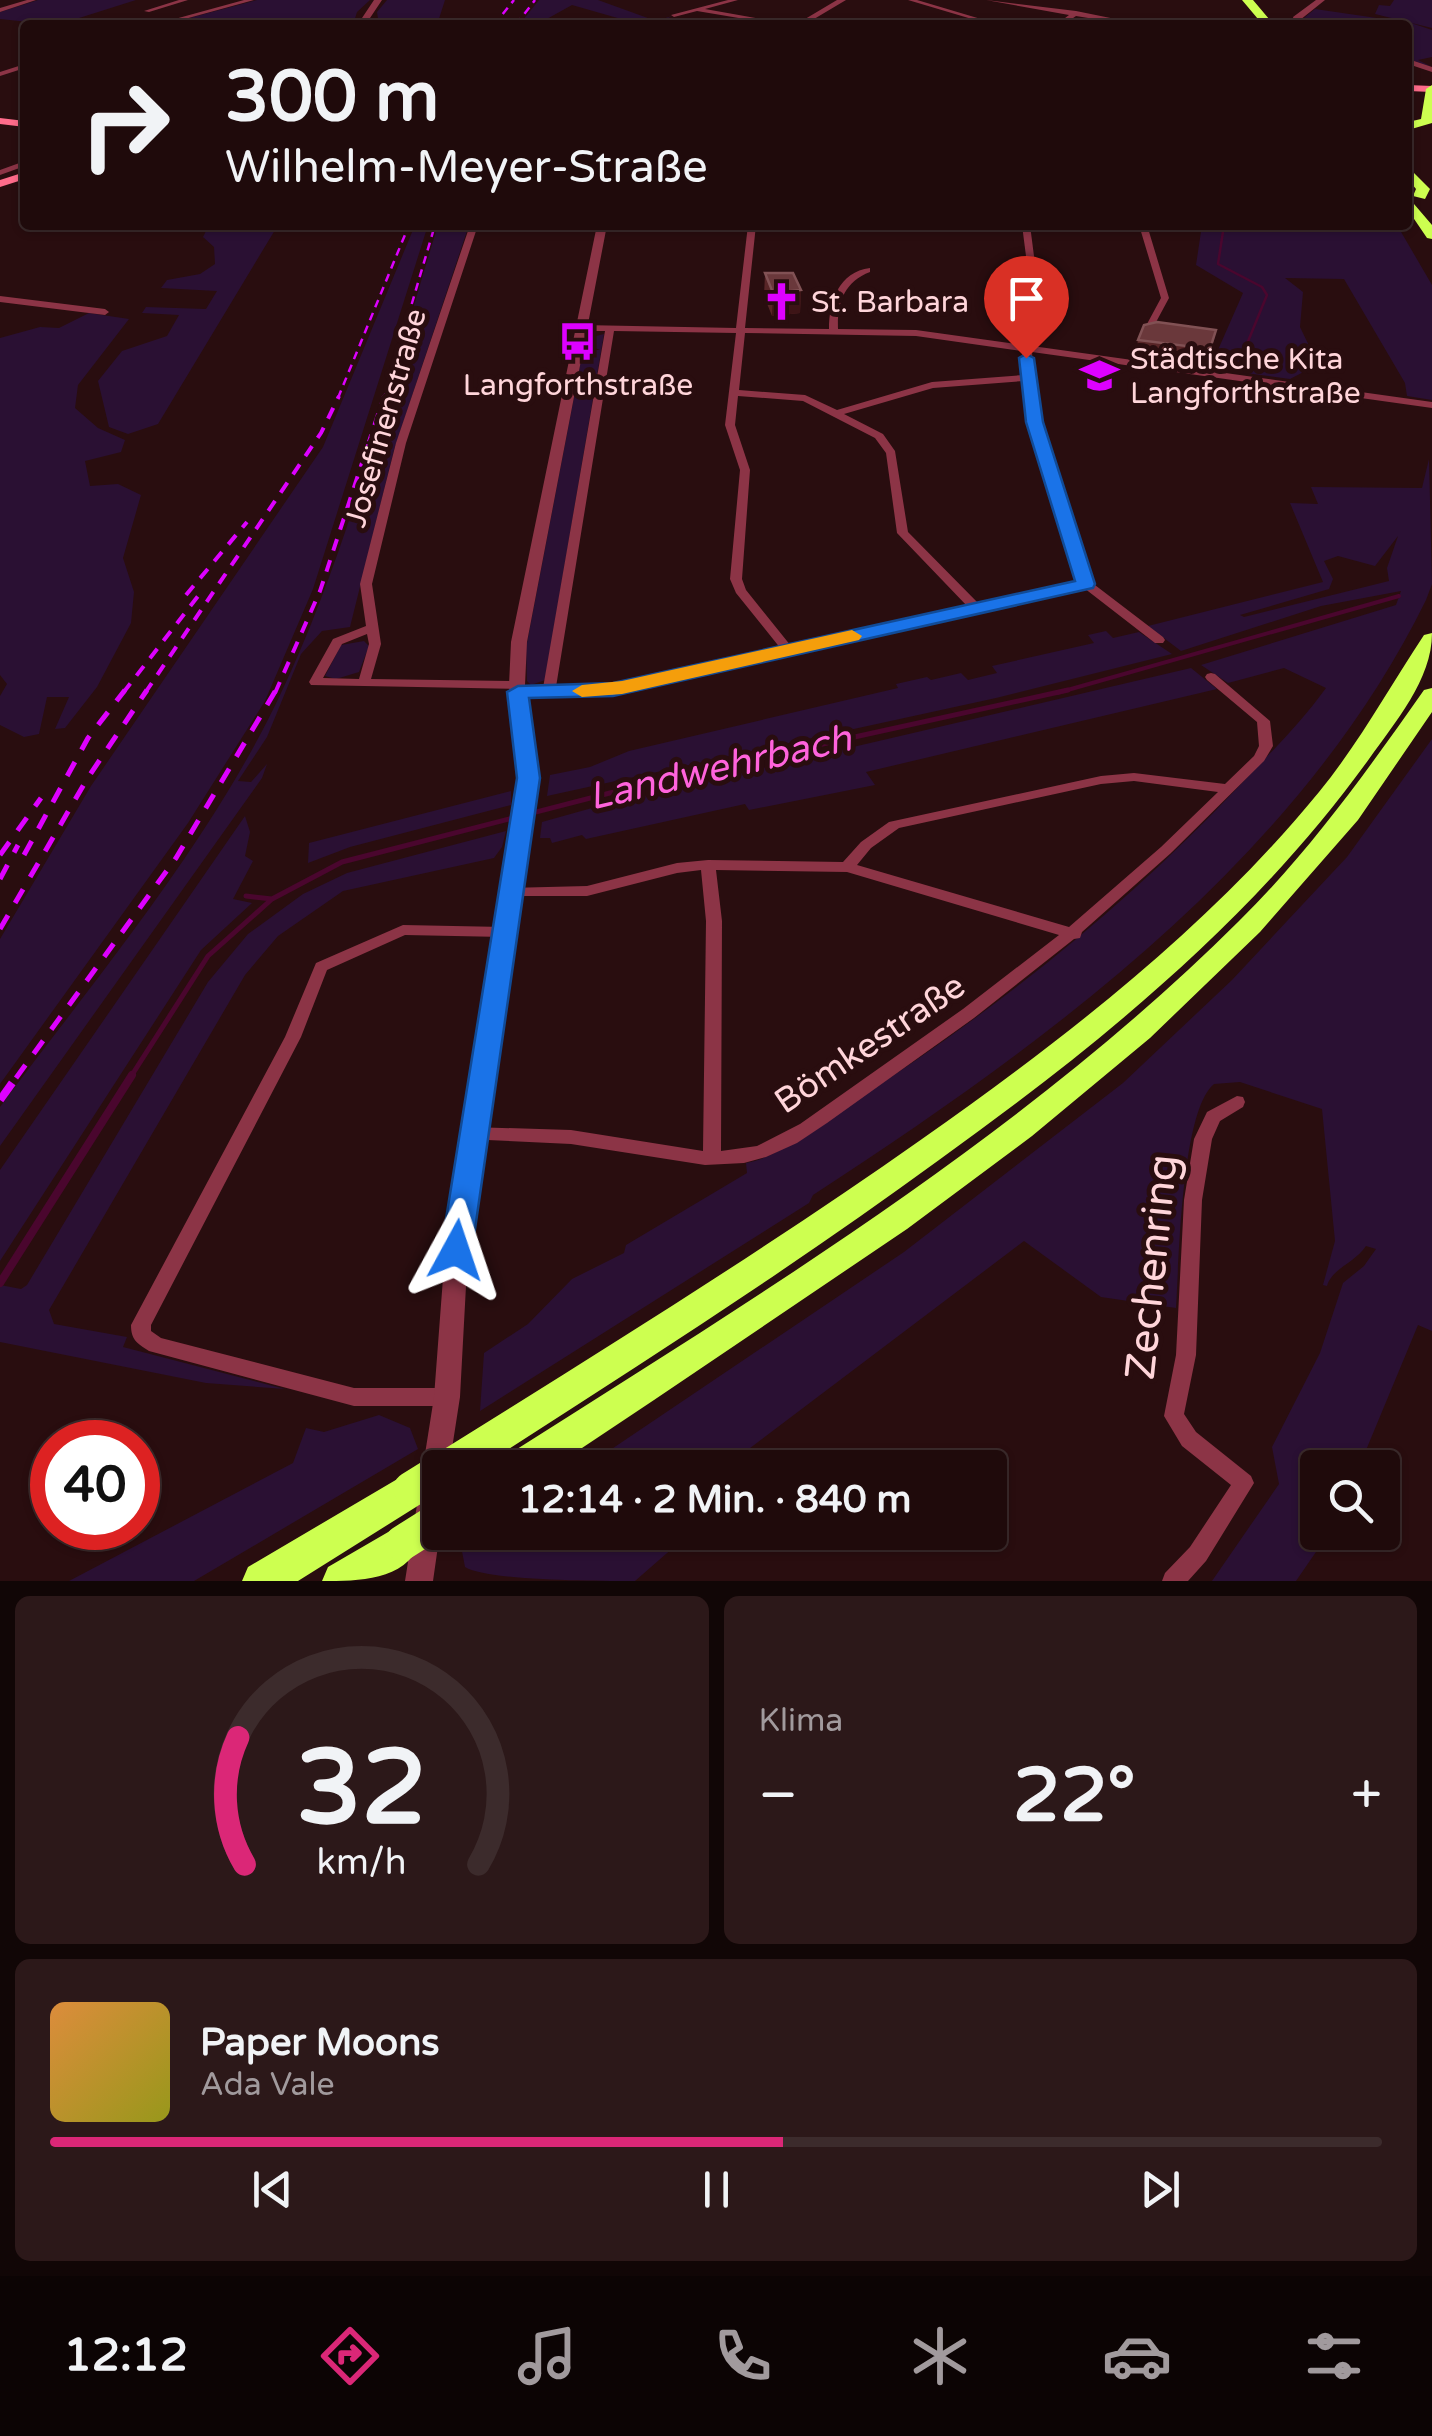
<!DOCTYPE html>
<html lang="de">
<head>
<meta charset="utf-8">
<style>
  :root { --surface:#1f0a0b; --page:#2c1819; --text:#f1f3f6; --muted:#a19a9d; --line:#3c2b2c; --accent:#db2777 }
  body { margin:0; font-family:"Varela Round",sans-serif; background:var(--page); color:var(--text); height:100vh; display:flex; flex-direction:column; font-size:38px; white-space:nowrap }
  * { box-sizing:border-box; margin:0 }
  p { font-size:32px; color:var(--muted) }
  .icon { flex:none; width:55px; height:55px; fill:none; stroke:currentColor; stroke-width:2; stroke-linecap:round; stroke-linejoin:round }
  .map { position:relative; height:1581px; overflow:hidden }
  .details { display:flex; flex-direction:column; gap:15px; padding:15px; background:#110606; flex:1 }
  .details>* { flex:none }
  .hud { position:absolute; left:20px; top:20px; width:1392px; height:210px; border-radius:10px; box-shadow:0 2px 8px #0004,0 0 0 2px var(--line); background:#1f0a0b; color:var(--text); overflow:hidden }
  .tools { position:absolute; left:1300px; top:1450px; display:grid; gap:20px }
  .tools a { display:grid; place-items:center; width:100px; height:100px; border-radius:10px; background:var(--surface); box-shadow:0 2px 8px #0004,0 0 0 2px var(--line); font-size:50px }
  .speed { position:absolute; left:30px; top:1420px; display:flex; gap:20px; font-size:50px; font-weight:700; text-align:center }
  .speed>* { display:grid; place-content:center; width:130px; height:130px; border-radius:50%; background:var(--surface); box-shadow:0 2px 8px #0004,0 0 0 2px var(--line); line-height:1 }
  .speed .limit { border:15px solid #d22; background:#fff; color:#111 }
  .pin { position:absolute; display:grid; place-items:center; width:85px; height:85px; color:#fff; margin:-102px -42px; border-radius:50% 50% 50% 0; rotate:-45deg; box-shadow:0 0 10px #0007 }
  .pin .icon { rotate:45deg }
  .me { position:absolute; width:110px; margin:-55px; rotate:5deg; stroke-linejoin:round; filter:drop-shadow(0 0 8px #0008) }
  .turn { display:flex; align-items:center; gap:35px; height:210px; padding:0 40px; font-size:45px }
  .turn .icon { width:130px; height:130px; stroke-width:2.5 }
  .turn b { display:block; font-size:70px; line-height:85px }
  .big { font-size:75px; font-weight:700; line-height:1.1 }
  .details .tile { flex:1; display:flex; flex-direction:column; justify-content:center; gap:15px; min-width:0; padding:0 35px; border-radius:15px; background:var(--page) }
  .details .dial { align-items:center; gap:0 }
  .dial svg { height:260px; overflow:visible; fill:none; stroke:var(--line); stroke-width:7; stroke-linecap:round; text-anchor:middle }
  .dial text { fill:var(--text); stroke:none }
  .song { display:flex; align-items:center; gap:30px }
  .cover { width:120px; height:120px; border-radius:15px; background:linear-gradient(135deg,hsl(30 70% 55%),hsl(60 70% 35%)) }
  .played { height:10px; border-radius:5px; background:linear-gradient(90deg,var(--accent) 55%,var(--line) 55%) }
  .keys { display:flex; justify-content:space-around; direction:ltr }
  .heat { display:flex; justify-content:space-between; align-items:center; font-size:55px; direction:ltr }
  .details .tiles { flex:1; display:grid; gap:15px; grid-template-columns:1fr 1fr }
  .tile:last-child { grid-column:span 2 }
  .trip { position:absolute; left:422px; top:1450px; width:585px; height:100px; border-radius:10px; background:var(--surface); box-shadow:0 2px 8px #0004,0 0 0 2px var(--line); font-weight:700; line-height:100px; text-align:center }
  .dock { display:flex; height:160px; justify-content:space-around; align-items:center; background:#0c0404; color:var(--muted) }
  .dock .icon { width:70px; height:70px }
  .dock .active { color:var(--accent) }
  .dock b { font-size:45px; color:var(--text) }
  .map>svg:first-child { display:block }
  .green { fill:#2a1033; fill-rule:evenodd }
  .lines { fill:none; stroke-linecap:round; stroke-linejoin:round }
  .stream-far3 { stroke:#4a062e; stroke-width:2.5 }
  .stream-far2 { stroke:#4a062e; stroke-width:4 }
  .stream-far1 { stroke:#4a062e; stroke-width:5 }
  .stream { stroke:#4a062e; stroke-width:8 }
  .minor { fill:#8c3446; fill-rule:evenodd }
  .tertiary { fill:#8c3446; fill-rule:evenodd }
  .secondary { fill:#ff6c8b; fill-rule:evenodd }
  .motorway { fill:#cdff50; fill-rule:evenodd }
  .rail-far3 { stroke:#dd01ff; stroke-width:2.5; stroke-dasharray:8 6; stroke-linecap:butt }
  .rail-far2 { stroke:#dd01ff; stroke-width:4; stroke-dasharray:12 10; stroke-linecap:butt }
  .rail-far1 { stroke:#dd01ff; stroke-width:5; stroke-dasharray:16 14; stroke-linecap:butt }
  .rail { stroke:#dd01ff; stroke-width:8; stroke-dasharray:21 18; stroke-linecap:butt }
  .motorway-bridge { stroke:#cdff50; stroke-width:35 }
  .wall { fill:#582527 }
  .shaded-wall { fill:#3d1416 }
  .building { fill:#6a383b; stroke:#815154; stroke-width:2.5 }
  .route { fill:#1a73e8; stroke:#114b97; stroke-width:2.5 }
  .slow { fill:#f59e0b }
  .labels { text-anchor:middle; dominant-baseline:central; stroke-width:10; stroke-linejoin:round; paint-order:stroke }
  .far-poi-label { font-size:30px; fill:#ffd5da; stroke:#290d0f; text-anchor:start }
  .far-street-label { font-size:30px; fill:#ffd5da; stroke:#290d0f }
  .street-label { font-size:35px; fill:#ffd5da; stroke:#290d0f }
  .water-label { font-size:38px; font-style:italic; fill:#ff63dc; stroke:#290d0f }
  .near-street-label { font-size:42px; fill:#ffd5da; stroke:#290d0f }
</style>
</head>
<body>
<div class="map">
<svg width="1432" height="1581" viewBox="0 0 1432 1581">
  <rect width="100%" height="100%" fill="#290d0f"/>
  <path class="green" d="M38 0H136L57 25 0 19V12Z
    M257 0H370L357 12 353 25H163Z
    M387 0H445L437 25H379L377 12Z
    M539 0H598L656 21 672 16 662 21 677 25H642L572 5 536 25H519Z
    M1394 0H1432V28L1375 14 1379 5 1390 6Z
    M1315 9 1411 23 1432 30V57L1418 60 1432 67 1408 59V25L1299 22Z
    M209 225H278L158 424 128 434 109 427 98 381 122 351 167 336 179 315 142 313 146 307 206 309 217 291 161 288 167 280 200 274 215 264 214 247 203 237Z
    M415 225H428L313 589 265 701 188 823 0 1084V939L91 786 323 447Z
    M438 225H469L394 450 350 627 322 631 301 654 267 737 238 781 251 782 267 764 262 778 0 1146V1107C98 975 211 842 281 693 351 545 390 381 438 225Z
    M1202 225H1397L1432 285V400L1407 396 1405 383 1344 279 1285 278 1303 292 1300 327 1313 354 1308 355 1311 363 1317 365 1290 379 1194 366 1211 363 1258 370 1261 365 1214 359 1243 293 1196 265Z
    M89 313 129 319 78 385 75 408 98 428 125 440 121 452 85 461 90 486 118 484 141 495 123 558 134 592 131 623 97 687 65 728 55 729 69 697H47L39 734 24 737 0 725V696L7 684 0 675V338L40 327 59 328Z
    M604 334 545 680 531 685 527 681 526 648 583 350H600L593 347 596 336Z
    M1429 459 1432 584 1426 600C1299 859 1048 1042 813 1195L809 1203 480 1411 484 1353 528 1324 572 1279 624 1253 626 1245 747 1173 746 1163C780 1157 815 1126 845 1107 988 1016 1124 909 1240 785 1270 753 1300 724 1326 688L1284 668 1228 683 1201 665 1396 605 1401 591 1321 606 1181 651 1148 626 1323 582 1290 503 1318 504 1311 487 1422 488ZM1398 536 1387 568 1389 581 1244 617 1240 615 1329 589 1333 579 1324 561 1338 556 1375 566Z
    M1106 631 1113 638 1139 632 1172 654 996 698 547 796 550 775 590 767 629 751 898 688 896 684 927 677 931 680 961 673 968 680 997 673 992 666 1094 643 1088 635Z
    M364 641 369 646 359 672 336 679 325 676 341 645Z
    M1191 668 1217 689 866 772 875 785 749 810 745 804 586 839 582 835 552 843 550 838H540L542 822 592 808Z
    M1432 739V1331L1418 1325 1359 1467 1318 1468V1532L1329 1533 1296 1581H1212L1279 1484 1272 1447 1320 1353 1343 1283 1364 1266 1376 1249 1366 1246C1355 1263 1332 1268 1327 1286L1323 1285 1335 1241 1322 1109 1240 1082 1214 1084C1181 1111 1179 1263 1176 1308L1101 1297 1024 1241 725 1467H585L904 1252 1123 1083 1232 980 1347 857Z
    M511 791V805L350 847 308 863 309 843Z
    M245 816 250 832 245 856 253 861 233 899 252 903 201 950 0 1261V1170Z
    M506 831 502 847 494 858 343 891 278 936 245 975 49 1310 54 1324 127 1337 123 1347 285 1389 206 1383 0 1342V1285L21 1289 27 1285 208 982 248 934 303 894 347 873Z
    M379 1415 410 1428 418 1449 194 1581H69L293 1463 306 1428 324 1432Z
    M482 1532H690V1533L635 1581C598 1581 488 1581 465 1567L461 1546Z"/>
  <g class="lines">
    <path class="stream-far3" d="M1224 225 1218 264 1262 287 1267 295 1242 356"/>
    <path class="stream-far2" d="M1057 693 1399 596"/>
    <path class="stream-far1" d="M246 896 272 899
      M130 1078 208 956 272 899 342 862 668 778 1068 690"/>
    <path class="stream" d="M0 1283 132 1075"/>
    <path class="minor" d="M27 0H36L0 12V8Z
      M179 0H188L149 12 144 11Z
      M244 0H254L163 25H153Z
      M728 0H738L705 9 778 22 775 24 697 11 674 17 671 15Z
      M908 0H917L1001 25H992Z
      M986 0 1076 11 1145 25H1131L1076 16 1063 25H1056L1069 15Z
      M25 64V68L0 76V72Z
      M25 161V166L0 175V170Z
      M470 225H478L406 443 372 584 381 644 371 679 517 681 523 685 517 689 311 685 309 682 333 639 366 626 360 584 396 443ZM367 634 369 644 359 679 323 678 342 644Z
      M748 225H756L745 328 829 329C829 301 839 272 870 268V272C844 282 837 303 838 329L916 330 1023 345 1031 295 1022 225H1030L1039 295 1032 346 1432 402V408L1032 352 1036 402 1082 561 1091 582 1163 637 1165 640 1163 643H1155L1084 588 622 692 513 696 512 693 513 690 543 688 605 331H582L577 328 582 325 736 328ZM614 331 736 333 725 425 740 470 730 579 736 593 781 649 622 684 556 687ZM745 333 916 336 1022 351 1023 375 932 382 837 410 805 395 739 390ZM1024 381 1026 402 1070 561 1079 582 979 604 908 532 895 451 883 434 844 414 933 388ZM738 396 803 401 875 438 886 453 897 533 968 607 791 646 746 590 742 579 750 470 735 425Z
      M1139 225H1147L1169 298 1155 324 1151 327 1147 324 1161 298Z
      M0 296 105 309 109 312 105 315 0 302Z
      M1211 673 1215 674 1270 721 1273 746 1264 761 1171 853 1082 932 1080 938 1074 939 974 1018 827 1123 797 1143 766 1157 744 1163 705 1165 571 1144 465 1139 462 1134 465 1129 471 1127 571 1130 703 1151 706 921 701 870 677 873 587 896H511L504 891 506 888 587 886 677 863 708 860 843 862 861 842 889 822 1101 776 1134 773 1225 784 1254 756 1259 746 1257 722 1207 680 1205 677 1207 674ZM1134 781 1218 792 1161 847 1069 927 857 865 871 848 899 828 1101 784ZM716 870 847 872 1059 935 963 1009 800 1124 757 1146 721 1151 722 921Z
      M403 925 504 927 509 928 512 932 509 936 504 937 405 935 327 970 301 1037 151 1325V1331L161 1338 354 1388H447L454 1391 457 1397 454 1403 447 1406H354L149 1351C137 1343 131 1340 131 1325L285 1037 316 963Z
      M1237 1096 1243 1097 1245 1102 1243 1107 1220 1121 1212 1139 1202 1200 1196 1355 1184 1414 1196 1432 1251 1476 1254 1483 1206 1561 1188 1581H1162L1165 1573 1190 1547 1231 1485 1182 1446 1164 1416 1176 1355 1184 1200 1194 1139 1207 1112Z"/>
    <path class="tertiary" d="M374 0H382L370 18 371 25H363L362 18Z
      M837 0H846L804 25H795Z
      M1316 0H1325L1300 20 1303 25H1295L1293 17Z
      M1408 59 1432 67V72L1408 64Z
      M597 225H607L527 642 525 685 538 778 470 1212 460 1397 449 1468H440V1532L433 1581H405L434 1397 448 1212 520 778 509 685 511 642Z"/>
    <path class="secondary" d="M1408 85 1432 86V92L1408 91Z
      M0 118 25 121V127L0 124Z
      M25 172V179L0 187V180Z"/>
    <path class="motorway" d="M1242 0H1253L1274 25H1263Z
      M1432 85V123L1408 130V122L1421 119 1426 89Z
      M1408 167 1430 189 1425 199 1413 196 1416 189 1408 179Z
      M1408 197 1432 225V239L1427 238 1408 210Z
      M1432 633C1432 680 1395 722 1369 759 1253 920 1099 1045 939 1160 790 1269 635 1368 479 1468H440V1483L433 1480 427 1468 433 1456C598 1353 763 1251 922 1139 1065 1038 1207 929 1319 792 1359 743 1389 688 1424 635Z
      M1432 688V712L1358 820 1260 932 1150 1038 1032 1136 907 1229 654 1400 552 1468H500L506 1456C761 1294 1024 1135 1239 921 1310 851 1367 771 1424 690Z
      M411 1471 424 1476 430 1489 424 1502 298 1581H242L248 1567Z
      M402 1524 416 1530 421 1543C404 1581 359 1581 322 1581L328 1567Z"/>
    <path class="rail-far3" d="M494 25 514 0
      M516 25 535 0
      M338 398 409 225
      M384 398 435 225"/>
    <path class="rail-far2" d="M186 595 247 522
      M123 693 202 591
      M145 693 321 433 339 396
      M275 693 320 591 384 396"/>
    <path class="rail-far1" d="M0 855 41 798
      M24 855 88 738 125 690
      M0 879 18 845
      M0 929 87 779 147 690
      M16 1078 176 858 276 690"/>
    <path class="rail" d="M0 1100 18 1075"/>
    <path class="motorway-bridge" d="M411 1489 440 1471
      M402 1543 440 1519"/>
  </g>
  <path class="wall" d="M765 273 801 290 800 313 772 316 764 296Z
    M1215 336 1209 355 1137 346 1138 340Z"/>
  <path class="shaded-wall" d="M801 290 800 313 772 316 773 293Z"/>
  <path class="building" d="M765 273H793L801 290 773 293Z
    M1157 322 1216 330 1210 349 1138 340 1144 325Z"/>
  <path class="route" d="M1026 354 1034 358 1043 422 1095 584 1093 588 613 696 529 698 540 778 472 1250 467 1259 456 1263 445 1259 441 1250 517 778 507 692 518 686 613 683 1075 581 1026 422 1019 358Z"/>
  <path class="slow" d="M852 630 862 636 859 640 622 694 582 697 572 691 582 685 622 681Z"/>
  <defs>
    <symbol id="church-bare" viewBox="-9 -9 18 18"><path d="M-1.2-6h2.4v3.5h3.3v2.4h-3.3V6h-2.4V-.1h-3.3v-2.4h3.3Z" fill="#dd01ff" stroke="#290d0f" stroke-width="2.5" paint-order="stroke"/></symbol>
    <symbol id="bus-bare" viewBox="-9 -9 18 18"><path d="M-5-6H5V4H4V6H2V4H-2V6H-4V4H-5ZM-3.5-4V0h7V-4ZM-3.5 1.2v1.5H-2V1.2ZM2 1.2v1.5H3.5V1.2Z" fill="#dd01ff" stroke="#290d0f" stroke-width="2.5" paint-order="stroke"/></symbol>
    <symbol id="school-bare" viewBox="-9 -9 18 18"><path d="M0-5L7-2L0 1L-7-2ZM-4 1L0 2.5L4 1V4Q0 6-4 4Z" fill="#dd01ff" stroke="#290d0f" stroke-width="2.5" paint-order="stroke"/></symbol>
  </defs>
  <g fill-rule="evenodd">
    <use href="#church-bare" x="754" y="274" width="55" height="55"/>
    <use href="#bus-bare" x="550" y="314" width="55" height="55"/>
    <use href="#school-bare" x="1072" y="348" width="55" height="55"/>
  </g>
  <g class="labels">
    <g class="far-poi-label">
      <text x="811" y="302">St. Barbara</text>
      <text x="1130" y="359">Städtische Kita<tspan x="1130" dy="34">Langforthstraße</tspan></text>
      <text x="578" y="385" text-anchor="middle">Langforthstraße</text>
    </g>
    <g class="far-street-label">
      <text transform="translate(386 418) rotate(-74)">Josefinenstraße</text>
    </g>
    <g class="street-label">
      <text transform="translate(870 1044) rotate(-34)">Bömkestraße</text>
    </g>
    <g class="water-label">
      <text transform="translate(720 768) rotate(-13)">Landwehrbach</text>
    </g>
    <g class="near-street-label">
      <text transform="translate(1152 1267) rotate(-84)">Zechenring</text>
    </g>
  </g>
</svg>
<div class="tools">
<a><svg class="icon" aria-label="search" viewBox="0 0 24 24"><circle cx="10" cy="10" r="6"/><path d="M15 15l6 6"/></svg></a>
</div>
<div class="speed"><div class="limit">40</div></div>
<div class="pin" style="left:1026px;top:358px;background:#d93025"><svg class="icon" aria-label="arrive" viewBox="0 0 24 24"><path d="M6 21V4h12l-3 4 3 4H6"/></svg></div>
<svg class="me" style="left:456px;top:1250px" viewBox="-20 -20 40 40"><path d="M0-17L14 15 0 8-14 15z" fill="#1a73e8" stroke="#fff" stroke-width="4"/></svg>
<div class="trip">12:14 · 2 Min. · 840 m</div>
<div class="hud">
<div class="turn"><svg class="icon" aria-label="right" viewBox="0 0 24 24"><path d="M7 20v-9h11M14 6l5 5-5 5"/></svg><div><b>300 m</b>Wilhelm-Meyer-Straße</div></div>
</div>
</div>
<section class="details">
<div class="tiles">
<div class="tile dial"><svg viewBox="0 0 100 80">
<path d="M14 69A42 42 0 1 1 86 69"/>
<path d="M14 69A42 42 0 0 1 12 30" stroke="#db2777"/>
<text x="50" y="56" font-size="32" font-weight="700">32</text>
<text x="50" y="72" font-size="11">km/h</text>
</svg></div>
<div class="tile"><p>Klima</p>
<div class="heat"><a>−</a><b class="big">22°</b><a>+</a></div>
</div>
<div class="tile">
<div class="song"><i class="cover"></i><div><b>Paper Moons</b><p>Ada Vale</p></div></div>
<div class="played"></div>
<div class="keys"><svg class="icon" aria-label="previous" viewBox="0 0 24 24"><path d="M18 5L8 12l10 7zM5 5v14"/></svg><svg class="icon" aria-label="pause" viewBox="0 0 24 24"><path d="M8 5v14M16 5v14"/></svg><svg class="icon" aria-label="next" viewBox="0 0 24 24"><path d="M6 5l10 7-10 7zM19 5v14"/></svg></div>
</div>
</div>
</section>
<nav class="dock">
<b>12:12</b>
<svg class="icon active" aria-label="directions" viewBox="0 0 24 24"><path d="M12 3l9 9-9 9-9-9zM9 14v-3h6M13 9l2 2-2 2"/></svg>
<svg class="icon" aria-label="music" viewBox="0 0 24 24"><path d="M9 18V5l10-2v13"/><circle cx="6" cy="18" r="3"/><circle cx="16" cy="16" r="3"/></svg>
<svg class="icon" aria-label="phone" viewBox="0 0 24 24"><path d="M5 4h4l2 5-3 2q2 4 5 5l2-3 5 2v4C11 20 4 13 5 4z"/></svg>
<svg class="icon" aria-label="climate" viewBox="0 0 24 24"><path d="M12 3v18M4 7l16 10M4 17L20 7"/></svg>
<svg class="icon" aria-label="car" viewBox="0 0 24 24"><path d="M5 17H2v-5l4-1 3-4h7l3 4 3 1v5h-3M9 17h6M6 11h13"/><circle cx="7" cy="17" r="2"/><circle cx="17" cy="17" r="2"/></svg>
<svg class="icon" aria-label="filters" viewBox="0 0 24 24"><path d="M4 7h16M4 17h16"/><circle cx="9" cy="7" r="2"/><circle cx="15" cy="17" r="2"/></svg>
</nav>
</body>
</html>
